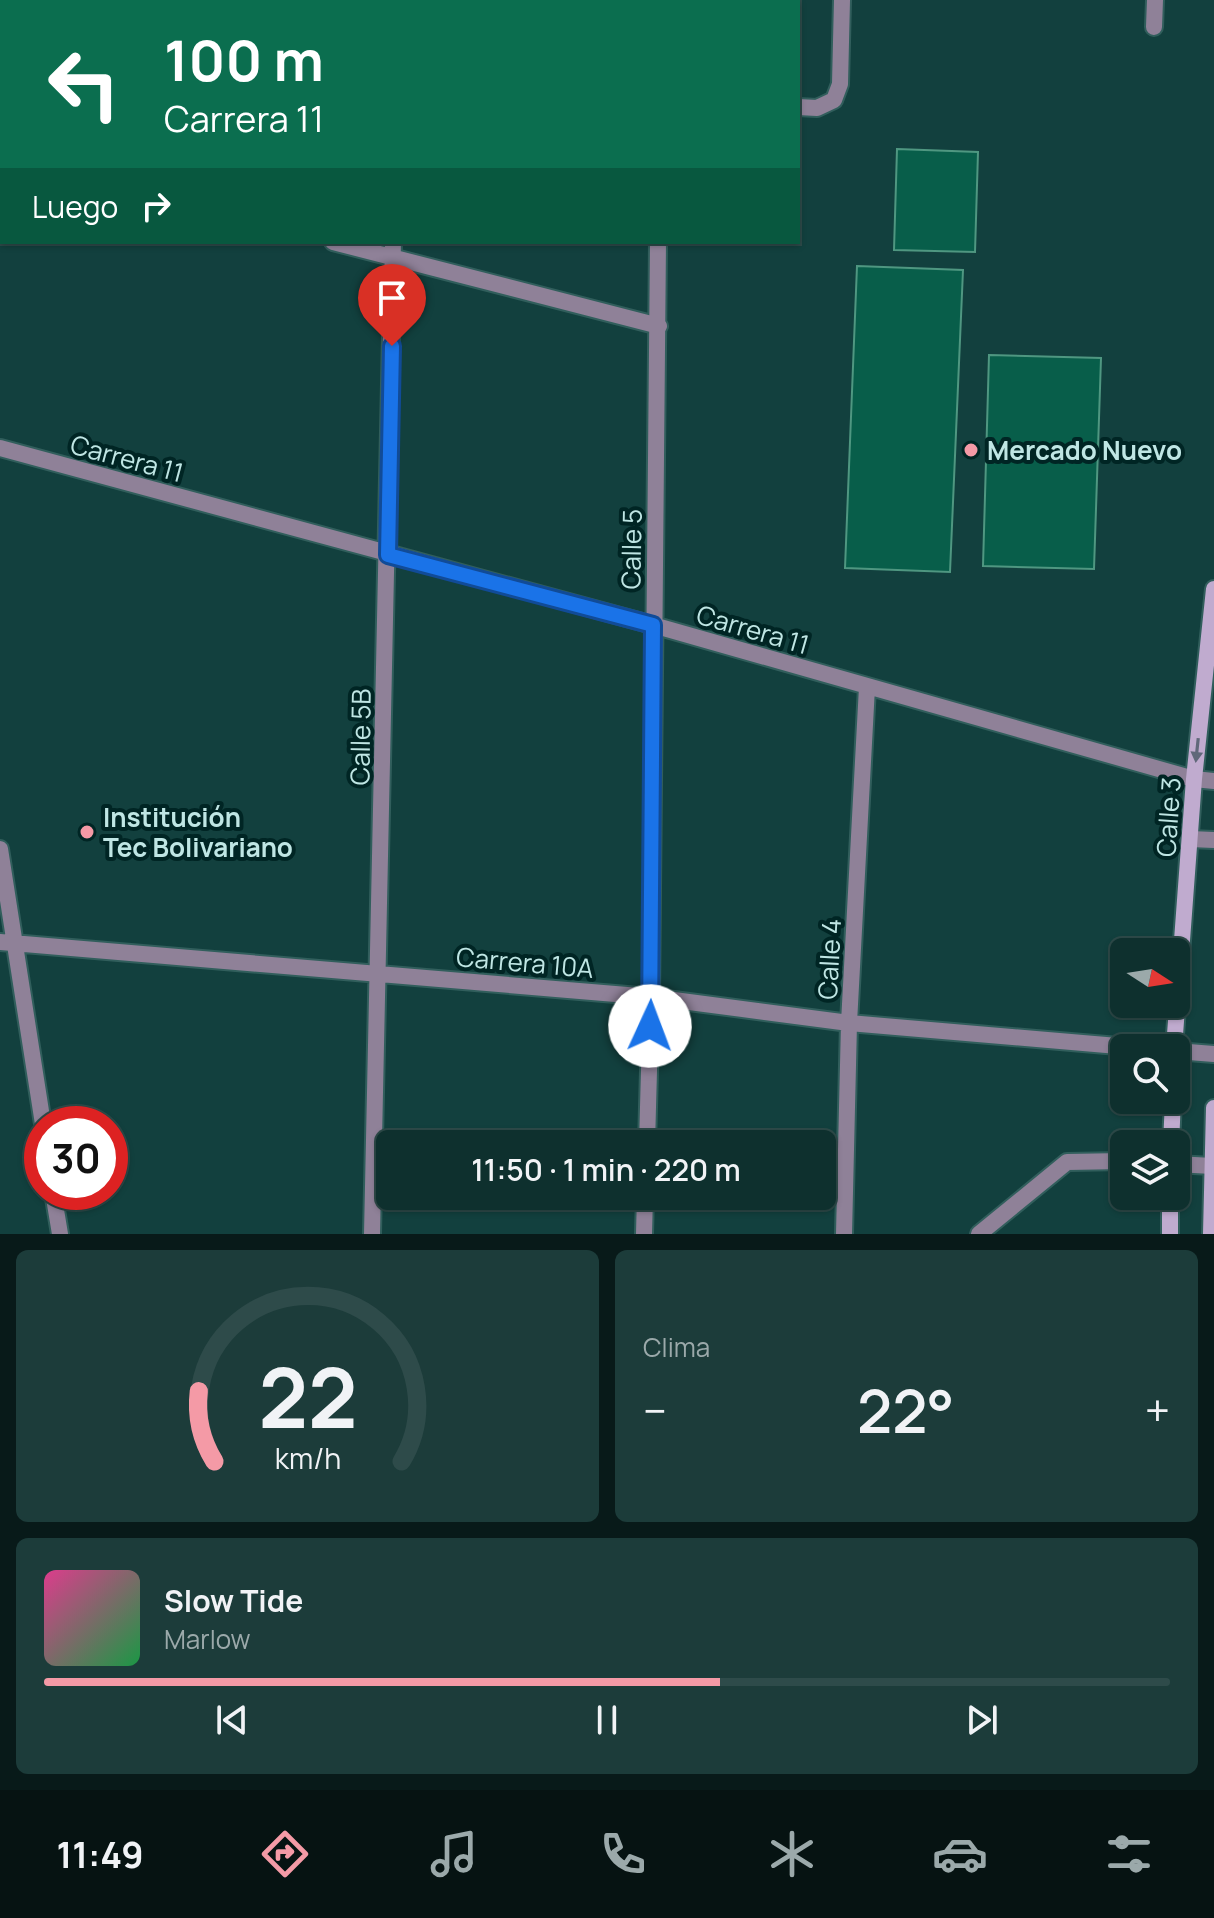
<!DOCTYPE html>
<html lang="es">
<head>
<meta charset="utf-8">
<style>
  :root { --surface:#0e302e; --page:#1c3c3a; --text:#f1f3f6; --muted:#9ba9aa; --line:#2e4b4a; --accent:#f49aa6 }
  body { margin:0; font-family:Manrope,sans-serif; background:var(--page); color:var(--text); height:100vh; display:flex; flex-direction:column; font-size:30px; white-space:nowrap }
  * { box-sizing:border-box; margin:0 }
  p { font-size:26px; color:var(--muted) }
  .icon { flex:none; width:44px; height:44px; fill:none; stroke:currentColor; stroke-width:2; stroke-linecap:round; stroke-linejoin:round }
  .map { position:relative; height:1234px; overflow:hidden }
  .details { display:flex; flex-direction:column; gap:16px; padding:16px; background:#081a19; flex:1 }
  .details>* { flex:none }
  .banner { position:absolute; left:0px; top:0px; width:800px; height:244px; box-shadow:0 2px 6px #0004,0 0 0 2px var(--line); background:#0b6e4f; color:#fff; overflow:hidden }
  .needle { width:52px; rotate:102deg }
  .tools { position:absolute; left:1110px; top:938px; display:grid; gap:16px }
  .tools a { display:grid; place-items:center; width:80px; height:80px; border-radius:12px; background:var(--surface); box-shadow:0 2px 6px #0004,0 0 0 2px var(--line); font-size:40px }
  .speed { position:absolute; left:24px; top:1106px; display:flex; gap:16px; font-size:40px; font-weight:700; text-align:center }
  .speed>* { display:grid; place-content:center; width:104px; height:104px; border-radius:50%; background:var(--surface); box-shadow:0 2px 6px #0004,0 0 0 2px var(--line); line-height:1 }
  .speed .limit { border:12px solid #d22; background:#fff; color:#111 }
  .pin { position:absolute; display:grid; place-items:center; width:68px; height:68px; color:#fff; margin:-82px -34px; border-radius:50% 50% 50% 0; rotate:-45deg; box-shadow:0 0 8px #0007 }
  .pin .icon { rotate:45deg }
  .me { position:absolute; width:88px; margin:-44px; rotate:2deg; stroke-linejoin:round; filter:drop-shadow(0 0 6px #0008) }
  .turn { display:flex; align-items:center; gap:28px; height:168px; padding:0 32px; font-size:36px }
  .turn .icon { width:104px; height:104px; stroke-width:2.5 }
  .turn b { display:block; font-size:56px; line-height:68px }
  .then { display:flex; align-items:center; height:76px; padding:0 32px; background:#0003; gap:16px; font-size:30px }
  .big { font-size:60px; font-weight:600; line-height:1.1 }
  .details .widget { flex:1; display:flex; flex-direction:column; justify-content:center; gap:12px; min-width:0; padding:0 28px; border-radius:12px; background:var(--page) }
  .details .dial { align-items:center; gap:0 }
  .dial svg { height:208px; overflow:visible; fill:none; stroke:var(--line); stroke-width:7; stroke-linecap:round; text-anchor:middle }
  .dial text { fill:var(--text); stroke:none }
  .song { display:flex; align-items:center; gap:24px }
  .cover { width:96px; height:96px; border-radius:12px; background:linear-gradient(135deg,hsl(330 70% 55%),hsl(140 70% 35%)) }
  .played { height:8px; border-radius:4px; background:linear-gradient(90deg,var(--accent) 60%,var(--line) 60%) }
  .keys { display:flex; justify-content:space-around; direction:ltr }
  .heat { display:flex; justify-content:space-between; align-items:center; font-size:44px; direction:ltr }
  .details .tiles { flex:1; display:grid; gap:16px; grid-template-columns:1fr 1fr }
  .widget:last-child { grid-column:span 2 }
  .trip { position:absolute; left:376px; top:1130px; width:460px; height:80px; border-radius:12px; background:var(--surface); box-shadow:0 2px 6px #0004,0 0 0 2px var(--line); font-weight:600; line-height:80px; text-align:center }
  .tab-bar { display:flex; height:128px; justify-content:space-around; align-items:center; background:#061312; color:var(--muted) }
  .tab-bar .icon { width:56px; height:56px }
  .tab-bar .active { color:var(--accent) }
  .tab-bar b { font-size:36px; color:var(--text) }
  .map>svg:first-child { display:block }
  .building { fill:#085e4a; stroke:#4f9781; stroke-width:2 }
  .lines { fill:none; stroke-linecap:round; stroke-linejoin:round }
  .minor-casing { stroke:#315e5c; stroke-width:20 }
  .secondary-casing { stroke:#315e5c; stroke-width:20 }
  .minor { stroke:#8f8198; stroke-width:16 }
  .secondary { stroke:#c0abcf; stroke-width:16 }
  .oneway { fill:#60687a }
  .route-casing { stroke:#114b97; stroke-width:20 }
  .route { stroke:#1a73e8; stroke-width:14 }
  .poi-dot { fill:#f49aa6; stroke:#002524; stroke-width:3 }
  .labels { text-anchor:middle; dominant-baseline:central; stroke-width:8; stroke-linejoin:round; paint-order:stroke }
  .poi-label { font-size:26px; font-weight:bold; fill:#bfe6e4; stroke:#002524; text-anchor:start }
  .street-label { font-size:26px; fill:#bfe6e4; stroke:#002524 }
</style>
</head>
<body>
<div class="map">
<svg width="1214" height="1234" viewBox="0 0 1214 1234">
  <rect width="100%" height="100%" fill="#12403e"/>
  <path class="building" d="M897 149 978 152 975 252 894 250Z
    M857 266 963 270 950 572 845 568Z
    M989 355 1101 358 1094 569 983 566Z"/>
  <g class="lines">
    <defs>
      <path id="minor" d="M390 0V2
        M661 2V0
        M1154 27 1155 0
        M798 107 817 108 834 100 840 84 842 0
        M0 164 2 165
        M333 242 659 326
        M0 448 653 625 1194 779 1214 781
        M1190 839 1214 840
        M0 849 43 1124
        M0 942 651 997 849 1023 1141 1048
        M1176 1051 1214 1054
        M647 1144 651 997 658 242
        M1176 1164 1212 1166
        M53 1192 60 1234
        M372 1234 393 242
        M644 1234 645 1196
        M844 1234 849 1023 867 687
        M979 1234 1067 1162 1124 1161"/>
      <path id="secondary" d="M1174 1048 1194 779 1214 589
        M1171 1144 1173 1100
        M1170 1234V1196
        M1211 1234 1214 1108"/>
    </defs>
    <use href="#minor" class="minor-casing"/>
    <use href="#secondary" class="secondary-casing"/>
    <use href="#minor" class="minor"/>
    <use href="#secondary" class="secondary"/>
  </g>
  <defs><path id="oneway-solid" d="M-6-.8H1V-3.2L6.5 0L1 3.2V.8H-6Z" transform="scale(2)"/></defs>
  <use class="oneway" href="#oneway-solid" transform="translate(1197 750) rotate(96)"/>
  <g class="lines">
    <defs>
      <path id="route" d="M392 346 388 555 653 625 650 1026"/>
    </defs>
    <use href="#route" class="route-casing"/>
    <use href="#route" class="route"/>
  </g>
  <g class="poi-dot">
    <circle cx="971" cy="450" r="8"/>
    <circle cx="87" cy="832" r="8"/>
  </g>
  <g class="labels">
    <g class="poi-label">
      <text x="987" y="450">Mercado Nuevo</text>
      <text x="103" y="817">Institución<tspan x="103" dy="30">Tec Bolivariano</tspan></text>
    </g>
    <g class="street-label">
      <text transform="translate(127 458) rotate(15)">Carrera 11</text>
      <text transform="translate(631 549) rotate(-89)">Calle 5</text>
      <text transform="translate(753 629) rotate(16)">Carrera 11</text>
      <text transform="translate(360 737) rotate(-89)">Calle 5B</text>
      <text transform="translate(1168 817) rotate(-86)">Calle 3</text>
      <text transform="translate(829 959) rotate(-87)">Calle 4</text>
      <text transform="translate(525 962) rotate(5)">Carrera 10A</text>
    </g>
  </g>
</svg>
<div class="tools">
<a><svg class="needle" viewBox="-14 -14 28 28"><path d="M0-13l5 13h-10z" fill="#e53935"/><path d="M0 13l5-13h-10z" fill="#9ba9aa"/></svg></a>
<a><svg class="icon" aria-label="search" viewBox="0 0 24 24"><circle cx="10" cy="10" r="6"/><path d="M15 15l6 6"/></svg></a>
<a><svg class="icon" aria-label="layers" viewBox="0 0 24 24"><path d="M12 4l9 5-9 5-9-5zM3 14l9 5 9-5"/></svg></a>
</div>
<div class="speed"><div class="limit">30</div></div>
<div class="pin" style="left:392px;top:346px;background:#d93025"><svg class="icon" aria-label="arrive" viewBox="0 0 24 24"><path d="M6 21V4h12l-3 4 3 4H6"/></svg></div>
<svg class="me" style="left:650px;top:1026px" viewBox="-20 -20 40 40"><circle r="19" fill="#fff"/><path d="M0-13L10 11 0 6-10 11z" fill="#1a73e8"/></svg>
<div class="trip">11:50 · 1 min · 220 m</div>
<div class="banner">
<div class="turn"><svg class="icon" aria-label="left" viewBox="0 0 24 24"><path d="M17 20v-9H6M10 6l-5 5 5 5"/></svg><div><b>100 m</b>Carrera 11</div></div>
<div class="then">Luego<svg class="icon" aria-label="right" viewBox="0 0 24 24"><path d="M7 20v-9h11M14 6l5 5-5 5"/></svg></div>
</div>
</div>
<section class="details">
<div class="tiles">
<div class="widget dial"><svg viewBox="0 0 100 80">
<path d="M14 69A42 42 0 1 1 86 69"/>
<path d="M14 69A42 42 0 0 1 8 42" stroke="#f49aa6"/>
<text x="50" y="56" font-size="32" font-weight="700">22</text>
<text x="50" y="72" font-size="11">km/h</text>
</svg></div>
<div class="widget"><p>Clima</p>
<div class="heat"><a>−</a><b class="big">22°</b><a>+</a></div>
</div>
<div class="widget">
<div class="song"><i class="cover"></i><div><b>Slow Tide</b><p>Marlow</p></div></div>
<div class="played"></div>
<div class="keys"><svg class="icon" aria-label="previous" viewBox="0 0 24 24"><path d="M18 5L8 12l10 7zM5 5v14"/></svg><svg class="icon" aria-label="pause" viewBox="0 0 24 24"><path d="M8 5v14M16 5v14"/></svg><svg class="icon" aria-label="next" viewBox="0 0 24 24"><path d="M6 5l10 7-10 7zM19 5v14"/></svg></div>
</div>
</div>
</section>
<nav class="tab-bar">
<b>11:49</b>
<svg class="icon active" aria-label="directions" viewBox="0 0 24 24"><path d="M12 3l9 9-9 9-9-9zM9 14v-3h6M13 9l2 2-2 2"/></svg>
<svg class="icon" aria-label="music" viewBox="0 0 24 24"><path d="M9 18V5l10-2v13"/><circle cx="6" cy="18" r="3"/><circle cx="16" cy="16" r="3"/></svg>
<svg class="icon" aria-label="phone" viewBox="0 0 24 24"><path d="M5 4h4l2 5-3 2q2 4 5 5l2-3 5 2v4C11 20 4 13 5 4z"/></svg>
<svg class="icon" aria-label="climate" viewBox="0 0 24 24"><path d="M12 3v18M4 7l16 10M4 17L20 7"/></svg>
<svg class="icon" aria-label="car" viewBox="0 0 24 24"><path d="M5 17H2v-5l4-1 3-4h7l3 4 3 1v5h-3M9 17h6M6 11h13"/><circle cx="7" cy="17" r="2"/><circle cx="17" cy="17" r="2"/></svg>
<svg class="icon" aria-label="filters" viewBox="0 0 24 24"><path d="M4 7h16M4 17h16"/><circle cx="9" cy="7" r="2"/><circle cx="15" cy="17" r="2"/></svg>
</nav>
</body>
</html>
